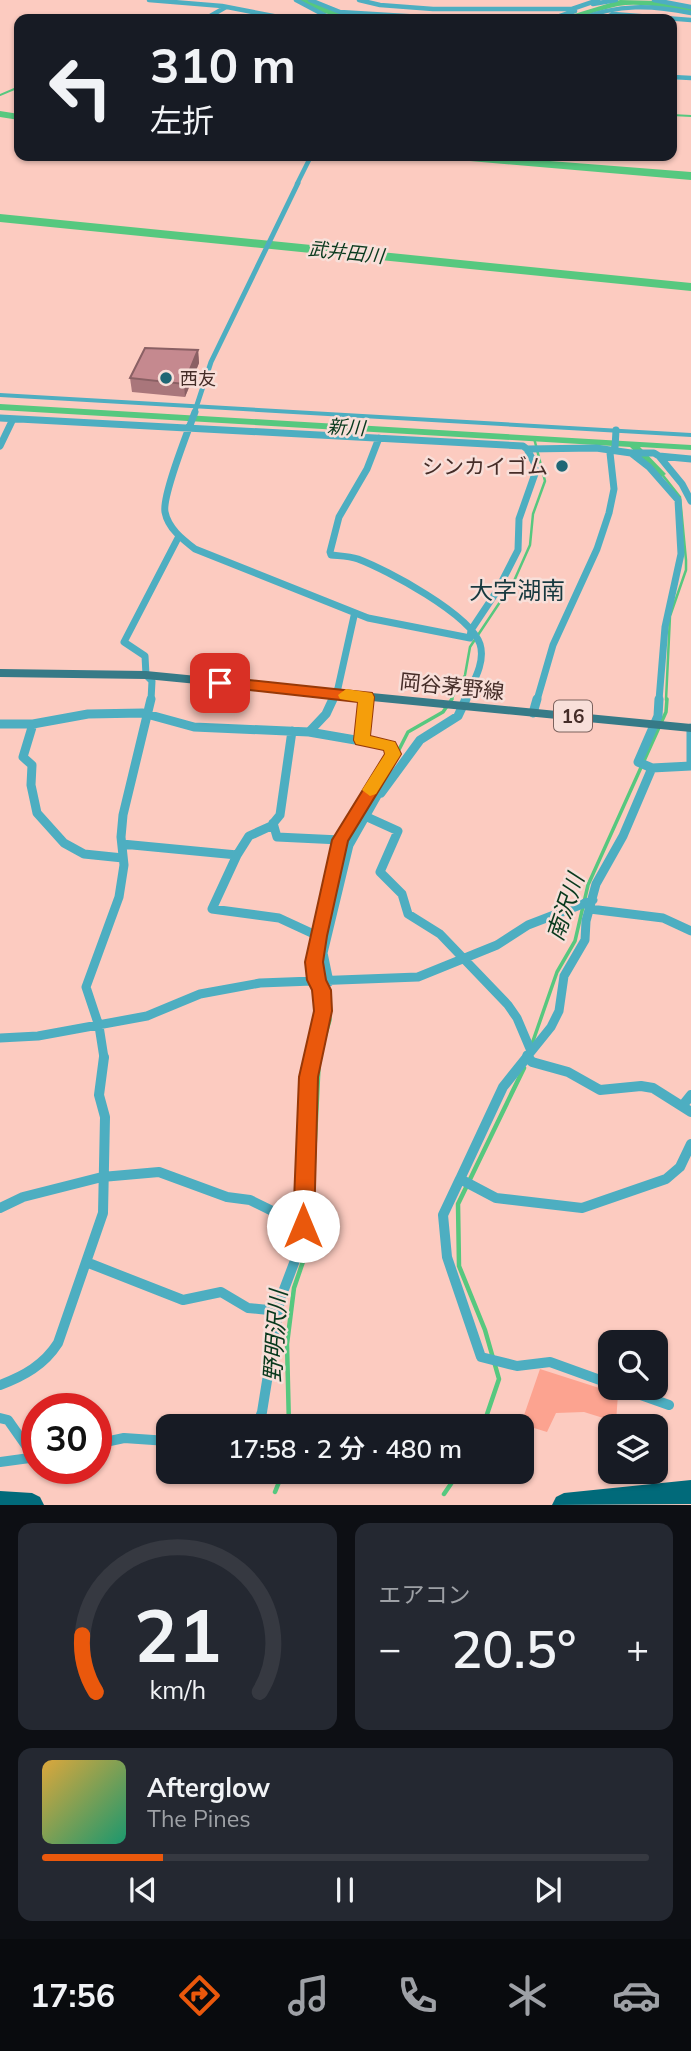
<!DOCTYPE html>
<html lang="ja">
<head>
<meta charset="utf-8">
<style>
  :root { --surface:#171b24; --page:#242831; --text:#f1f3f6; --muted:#9ea1a6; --line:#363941; --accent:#ea580c }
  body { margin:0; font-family:Mulish,"Noto Sans JP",sans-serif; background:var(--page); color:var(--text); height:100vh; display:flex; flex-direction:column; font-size:26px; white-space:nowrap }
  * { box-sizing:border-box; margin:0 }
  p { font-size:23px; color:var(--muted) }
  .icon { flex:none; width:38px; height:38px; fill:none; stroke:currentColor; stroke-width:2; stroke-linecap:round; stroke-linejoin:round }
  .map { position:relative; height:1505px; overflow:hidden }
  .drawer { display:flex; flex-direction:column; gap:18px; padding:18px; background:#0d0f14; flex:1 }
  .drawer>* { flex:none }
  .hud { position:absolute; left:14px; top:14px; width:663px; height:147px; border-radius:14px; box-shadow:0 2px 5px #0004; background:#171b24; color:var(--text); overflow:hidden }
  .buttons { position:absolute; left:598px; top:1330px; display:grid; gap:14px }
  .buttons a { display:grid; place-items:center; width:70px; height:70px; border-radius:14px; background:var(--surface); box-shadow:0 2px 5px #0004; font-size:35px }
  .speed { position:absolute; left:21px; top:1393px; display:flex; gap:14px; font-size:35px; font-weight:700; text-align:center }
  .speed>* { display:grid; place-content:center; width:91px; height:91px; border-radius:50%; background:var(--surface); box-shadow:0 2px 5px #0004; line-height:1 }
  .speed .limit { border:10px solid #d22; background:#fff; color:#111 }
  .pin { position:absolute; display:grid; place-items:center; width:60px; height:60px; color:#fff; margin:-30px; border-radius:14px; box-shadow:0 4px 10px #0006 }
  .me { position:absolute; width:77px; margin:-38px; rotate:0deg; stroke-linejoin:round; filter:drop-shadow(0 0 5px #0008) }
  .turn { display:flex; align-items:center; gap:24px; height:147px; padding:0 21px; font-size:32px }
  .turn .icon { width:91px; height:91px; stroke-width:2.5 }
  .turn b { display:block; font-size:49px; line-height:60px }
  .big { font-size:52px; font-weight:600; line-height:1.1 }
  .drawer .tile { flex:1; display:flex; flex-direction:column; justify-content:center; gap:10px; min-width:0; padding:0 24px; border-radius:14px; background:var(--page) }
  .drawer .dial { align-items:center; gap:0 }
  .dial svg { height:182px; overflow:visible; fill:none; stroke:var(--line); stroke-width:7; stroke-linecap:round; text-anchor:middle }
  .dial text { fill:var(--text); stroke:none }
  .song { display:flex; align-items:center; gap:21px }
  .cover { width:84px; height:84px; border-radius:10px; background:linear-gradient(135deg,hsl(40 70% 55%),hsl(160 70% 35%)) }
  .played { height:7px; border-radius:4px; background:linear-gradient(90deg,var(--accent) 20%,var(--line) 20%) }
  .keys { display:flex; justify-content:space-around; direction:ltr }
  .heat { display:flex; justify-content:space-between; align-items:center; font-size:38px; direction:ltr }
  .drawer .tiles { flex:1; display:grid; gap:18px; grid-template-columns:1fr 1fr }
  .tile:last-child { grid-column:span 2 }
  .trip { position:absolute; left:156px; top:1414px; width:378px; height:70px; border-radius:14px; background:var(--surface); box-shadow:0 2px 5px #0004; font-weight:600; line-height:70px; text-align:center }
  .menu { display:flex; height:112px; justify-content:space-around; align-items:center; background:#090b0e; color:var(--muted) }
  .menu .icon { width:49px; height:49px }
  .menu .active { color:var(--accent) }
  .menu b { font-size:32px; color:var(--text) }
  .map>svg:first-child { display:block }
  .green { fill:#fca390 }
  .water { fill:#56c87f }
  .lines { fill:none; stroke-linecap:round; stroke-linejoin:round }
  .stream-far3 { stroke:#56c87f; stroke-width:2 }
  .stream-far2 { stroke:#56c87f; stroke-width:2.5 }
  .stream-far1 { stroke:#56c87f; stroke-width:3.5 }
  .stream { stroke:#56c87f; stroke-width:4.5 }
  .river { fill:#56c87f; fill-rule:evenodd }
  .minor-far4 { stroke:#4daec1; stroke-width:4.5 }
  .minor-far3 { stroke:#4daec1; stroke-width:5 }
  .minor-far2 { stroke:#4daec1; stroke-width:7 }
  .minor-far1 { stroke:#4daec1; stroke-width:9 }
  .minor { stroke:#4daec1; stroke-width:10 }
  .tertiary { fill:#4daec1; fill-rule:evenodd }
  .primary { fill:#367a87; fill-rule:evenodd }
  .motorway { fill:#016a7a; fill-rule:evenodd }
  .wall { fill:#a9767b }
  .shaded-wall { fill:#8a6064 }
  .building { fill:#c5898f; stroke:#8a6064; stroke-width:2 }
  .route { fill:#ea580c; stroke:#983908; stroke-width:2 }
  .slow { fill:#f59e0b }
  .poi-dot { fill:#1f6775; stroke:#f8dfd9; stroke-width:2.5 }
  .labels { text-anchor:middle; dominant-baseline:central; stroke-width:5; stroke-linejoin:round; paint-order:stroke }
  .far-poi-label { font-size:18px; fill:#452d28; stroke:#f8dfd9; text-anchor:start }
  .far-water-label { font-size:19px; font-style:italic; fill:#08391d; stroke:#f8dfd9 }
  .shield { fill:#f8dfd9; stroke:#7b625d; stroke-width:2 }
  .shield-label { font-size:19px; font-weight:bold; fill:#452d28 }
  .poi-label { font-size:21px; fill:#452d28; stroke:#f8dfd9; text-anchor:end }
  .street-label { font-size:21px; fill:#452d28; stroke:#f8dfd9 }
  .water-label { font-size:23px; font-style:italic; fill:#08391d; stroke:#f8dfd9 }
  .quarter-label { font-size:24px; fill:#18393f; stroke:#f8dfd9 }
</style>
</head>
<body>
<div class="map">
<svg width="691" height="1505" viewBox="0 0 691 1505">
  <rect width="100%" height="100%" fill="#fccbc0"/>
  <path class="green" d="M540 1369 618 1394 616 1422 584 1412 556 1413 547 1432 521 1424Z"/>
  <path class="water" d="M0 404 691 445V450L640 447 666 474 661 477 630 447 0 410Z"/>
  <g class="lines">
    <path class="stream-far3" d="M0 95 19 87
      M672 115 691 116"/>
    <path class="stream-far2" d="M661 473 680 497 686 560V570L670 616 666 700
      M451 700 465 675 470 647 514 581 530 545 533 514 545 481 534 438"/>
    <path class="stream-far1" d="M379 789 408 732 443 712 452 699
      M532 1044 557 972 575 941 588 885 666 712 667 699
      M319 1058 330 1020 327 982"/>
    <path class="stream" d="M289 1426 287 1344 294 1288 310 1241 319 1057
      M483 1426 499 1379 485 1330 459 1266 458 1204 524 1068
      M275 1492 283 1472
      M444 1494 459 1472"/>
    <path class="river" d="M297 0H309L342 12 413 15 418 18C389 25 321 20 297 0Z
      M620 0 659 1 691 7V13C668 9 642 2 618 6 598 10 579 20 558 19Z
      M0 111 19 114V120L0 117Z
      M441 156H486L691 172V180L447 159Z
      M0 214 691 283V291L0 222Z"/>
    <path class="minor-far4" d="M149 0 222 6 289 19
      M296 0 328 17 343 19
      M310 0 340 12 455 19
      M359 0 380 5 433 9H572L598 0
      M654 0 691 7
      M593 4 616 0
      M205 19 226 7
      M551 19 575 11
      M580 19C619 4 651 5 691 13
      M604 19 613 14 691 20
      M672 77 691 78
      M297 184 311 156"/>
    <path class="minor-far3" d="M194 414 211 362 298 183"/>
    <path class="minor-far2" d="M195 412C188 431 162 496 165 512 168 528 182 539 195 549L368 618 470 638 471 630 497 591 518 550 519 519 537 468 527 449
      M0 418 523 446 527 449 596 448 631 453 649 467 678 500 681 554 665 627 659 700
      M379 438 367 469 339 517 330 552 331 555C340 556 349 556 358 559 387 570 470 614 480 644 486 663 472 684 465 700
      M0 446 13 419
      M632 453H654L659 456
      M691 459 659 456 682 484 691 501
      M151 700 152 681 146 675 145 656 124 642 179 536
      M332 700 338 688 354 616
      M367 700V697
      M537 700 553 645 597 549 609 513 614 489 610 453 615 448 616 430"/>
    <path class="minor-far1" d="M533 713 537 699
      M0 724H33L88 714 143 713 194 727 309 732
      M33 724 23 757 32 765 31 785 37 813 64 843 84 854 123 858
      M691 728V766
      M362 740 367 699
      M652 768 691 766
      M371 788 381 793 420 740 458 716 466 699
      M356 812 398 831 380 872 402 894 408 914 440 934 508 1005 517 1018 531 1051
      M273 823 277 837 340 840
      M122 844 237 855 249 836 271 826 280 815 292 731
      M237 855 212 909 279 918 318 936
      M590 909 663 918 691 931
      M329 982 323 953 349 845 379 792
      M0 1038 38 1036 147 1016 200 994 260 983 418 977 497 945 528 925 593 900
      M527 1055 529 1058
      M104 1058 99 1026 86 987 119 897 124 865 121 837 123 815 151 699
      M312 1058 323 1011 322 990 314 962 340 840 393 754 390 746 309 732 326 714 333 699
      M526 1058 551 1027 559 1011 564 976 585 940 586 921 596 884 623 836 652 768 638 762 658 716 659 699"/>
    <path class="minor" d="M527 1057 503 1087 460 1179 496 1198 582 1208 666 1179 680 1167 691 1144
      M528 1057 532 1062 568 1072 600 1090 641 1086 653 1088 691 1112
      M683 1105 691 1095
      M460 1179 443 1215 447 1257 481 1357 517 1366 550 1362 611 1384
      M0 1208 23 1197 102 1177 159 1172 227 1197 250 1200 303 1226
      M86 1262 183 1300 221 1292 248 1308 278 1311
      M0 1385C24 1376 44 1365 58 1343L103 1213 105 1117 99 1095 104 1057
      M621 1388 669 1405
      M0 1418 8 1420 34 1457
      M257 1426 262 1412 280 1300 302 1242 308 1077 313 1057
      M96 1444 124 1438 168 1441
      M0 1462 37 1457"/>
    <path class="tertiary" d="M0 393 691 433V437L0 397Z"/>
    <path class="primary" d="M0 669 146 671 691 724V732L146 679 0 677Z"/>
    <path class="motorway" d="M691 1480V1504L552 1505 556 1497 564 1493Z
      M0 1491 32 1493 40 1497 44 1505H0Z"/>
  </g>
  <path class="wall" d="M198 350 199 363 185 397 132 392 130 378Z"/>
  <path class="shaded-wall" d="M198 350 199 363 185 397 184 384Z"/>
  <path class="building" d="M145 348 198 350 184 384 130 378Z"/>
  <path class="route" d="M220 677 372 693 374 697 370 736 395 742 401 754 348 841 327 936 323 962 326 980 331 990 332 1011 318 1077 314 1226 311 1233 303 1236 296 1233 293 1226 299 1077 314 1011 312 990 307 980 305 962 332 840 385 754 384 750 356 744 354 740 358 702 214 686 212 683 214 679Z"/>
  <path class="slow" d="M346 689 372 693 374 697 370 736 395 742 401 754 376 794 370 796 362 790 385 754 384 750 356 744 354 740 358 702 340 699 338 695Z"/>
  <g class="poi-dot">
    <circle cx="166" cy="378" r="7"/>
    <circle cx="562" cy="466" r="7"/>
  </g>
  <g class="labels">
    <g class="far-poi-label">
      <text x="180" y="378">西友</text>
    </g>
    <g class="far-water-label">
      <text transform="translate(346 252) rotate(6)">武井田川</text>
      <text transform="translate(346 427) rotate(3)">新川</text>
    </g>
    <rect class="shield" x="554" y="700.5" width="38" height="31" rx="5"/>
    <g class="shield-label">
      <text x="573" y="716">16</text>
    </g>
    <g class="poi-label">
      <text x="548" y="466">シンカイゴム</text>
    </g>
    <g class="street-label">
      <text transform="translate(452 686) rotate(6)">岡谷茅野線</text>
    </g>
    <g class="water-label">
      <text transform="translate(565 907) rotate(-71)">南沢川</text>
      <text transform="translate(275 1336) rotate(-86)">野明沢川</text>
    </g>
    <g class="quarter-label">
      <text x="517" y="590">大字湖南</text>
    </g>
  </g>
</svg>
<div class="buttons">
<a><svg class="icon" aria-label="search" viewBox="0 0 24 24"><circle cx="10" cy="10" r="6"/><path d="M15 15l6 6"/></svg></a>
<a><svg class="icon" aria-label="layers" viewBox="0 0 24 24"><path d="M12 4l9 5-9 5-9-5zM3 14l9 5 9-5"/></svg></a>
</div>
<div class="speed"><div class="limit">30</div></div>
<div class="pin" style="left:220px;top:683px;background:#d93025"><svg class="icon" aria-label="arrive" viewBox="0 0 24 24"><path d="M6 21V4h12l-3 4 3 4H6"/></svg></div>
<svg class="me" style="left:303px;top:1226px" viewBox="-20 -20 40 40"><circle r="19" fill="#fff"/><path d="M0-13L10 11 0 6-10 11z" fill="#ea580c"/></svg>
<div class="trip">17:58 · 2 分 · 480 m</div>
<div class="hud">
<div class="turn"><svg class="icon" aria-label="left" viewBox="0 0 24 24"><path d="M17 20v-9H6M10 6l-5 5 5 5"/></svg><div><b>310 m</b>左折</div></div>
</div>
</div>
<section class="drawer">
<div class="tiles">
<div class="tile dial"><svg viewBox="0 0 100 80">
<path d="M14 69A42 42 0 1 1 86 69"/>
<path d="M14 69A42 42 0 0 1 8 44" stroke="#ea580c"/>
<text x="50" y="56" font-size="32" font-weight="700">21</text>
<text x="50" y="72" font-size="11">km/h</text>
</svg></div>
<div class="tile"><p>エアコン</p>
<div class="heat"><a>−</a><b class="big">20.5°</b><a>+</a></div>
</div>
<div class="tile">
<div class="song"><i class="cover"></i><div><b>Afterglow</b><p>The Pines</p></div></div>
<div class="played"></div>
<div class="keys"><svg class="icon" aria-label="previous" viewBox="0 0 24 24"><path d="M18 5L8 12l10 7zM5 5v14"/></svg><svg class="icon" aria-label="pause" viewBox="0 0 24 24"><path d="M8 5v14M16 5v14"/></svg><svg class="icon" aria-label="next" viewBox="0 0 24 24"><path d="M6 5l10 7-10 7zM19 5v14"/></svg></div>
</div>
</div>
</section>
<nav class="menu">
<b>17:56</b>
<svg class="icon active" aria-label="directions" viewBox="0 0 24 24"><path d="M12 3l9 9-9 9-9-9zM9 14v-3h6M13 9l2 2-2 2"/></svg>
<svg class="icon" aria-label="music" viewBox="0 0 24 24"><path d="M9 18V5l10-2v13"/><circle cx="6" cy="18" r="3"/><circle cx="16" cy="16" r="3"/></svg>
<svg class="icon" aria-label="phone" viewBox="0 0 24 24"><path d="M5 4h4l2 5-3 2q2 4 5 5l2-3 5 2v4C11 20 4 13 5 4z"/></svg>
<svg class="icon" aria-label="climate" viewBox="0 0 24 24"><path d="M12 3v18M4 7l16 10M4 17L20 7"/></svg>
<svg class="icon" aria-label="car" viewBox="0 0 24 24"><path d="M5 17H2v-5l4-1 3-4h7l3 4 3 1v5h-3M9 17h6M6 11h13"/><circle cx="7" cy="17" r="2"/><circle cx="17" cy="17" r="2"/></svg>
</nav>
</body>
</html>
